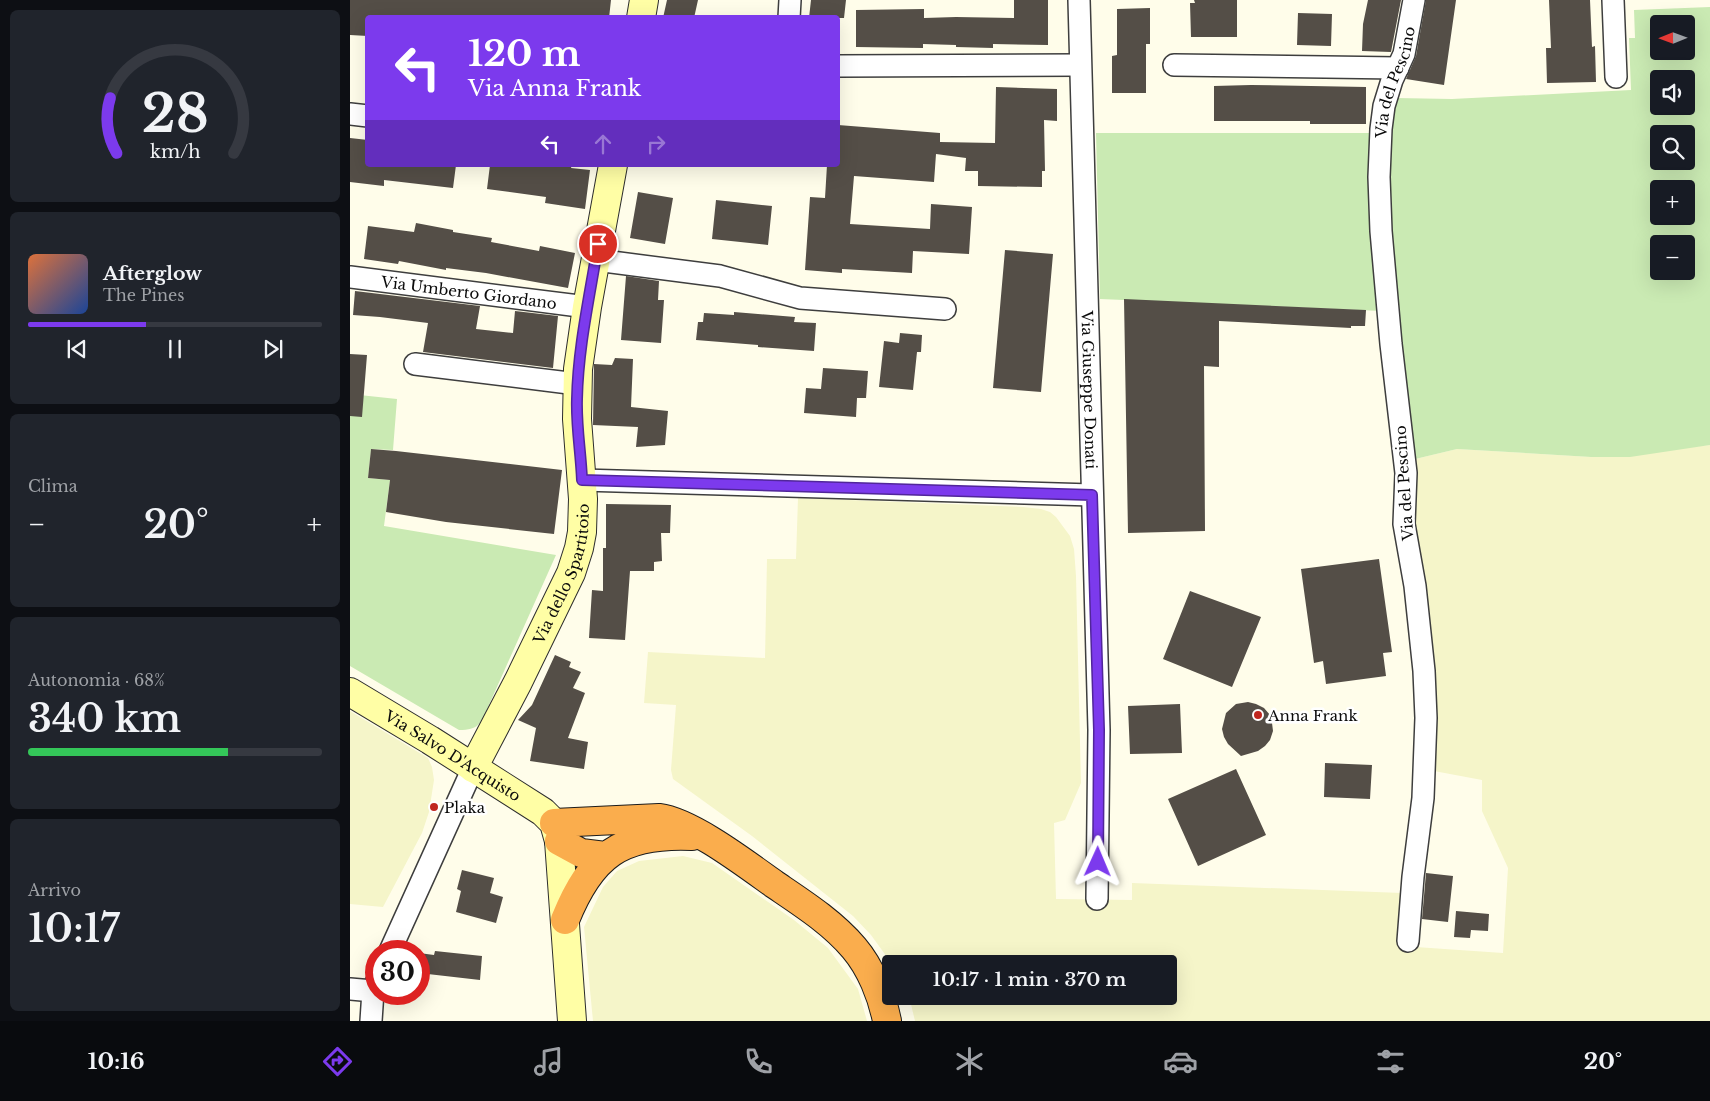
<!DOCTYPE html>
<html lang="it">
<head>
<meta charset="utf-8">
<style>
  :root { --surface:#171b24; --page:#20242c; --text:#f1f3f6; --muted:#9ea1a6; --line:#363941; --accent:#7c3aed }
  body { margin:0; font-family:"Libre Baskerville",serif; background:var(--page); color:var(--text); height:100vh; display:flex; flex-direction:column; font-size:19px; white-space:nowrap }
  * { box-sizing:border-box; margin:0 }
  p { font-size:16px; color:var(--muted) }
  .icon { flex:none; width:28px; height:28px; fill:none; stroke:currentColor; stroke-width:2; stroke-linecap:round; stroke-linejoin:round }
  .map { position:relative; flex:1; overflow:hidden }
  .panel { display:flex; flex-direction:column; gap:10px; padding:10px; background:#0d0f14; width:350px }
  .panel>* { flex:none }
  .top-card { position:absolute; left:15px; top:15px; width:475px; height:152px; border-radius:5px; box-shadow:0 5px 20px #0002; background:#7c3aed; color:#fff; overflow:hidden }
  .needle { width:32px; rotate:269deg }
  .fabs { position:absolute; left:1300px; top:15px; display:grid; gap:10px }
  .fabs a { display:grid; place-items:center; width:45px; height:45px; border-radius:5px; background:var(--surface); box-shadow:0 5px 20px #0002; font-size:25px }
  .speed { position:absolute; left:15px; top:940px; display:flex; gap:10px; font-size:25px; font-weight:700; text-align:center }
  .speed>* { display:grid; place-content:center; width:65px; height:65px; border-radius:50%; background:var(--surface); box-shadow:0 5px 20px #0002; line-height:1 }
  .speed .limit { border:8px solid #d22; background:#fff; color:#111 }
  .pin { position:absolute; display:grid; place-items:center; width:42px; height:42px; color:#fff; margin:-21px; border:2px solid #fff; border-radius:50%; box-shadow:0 1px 5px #0007 }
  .me { position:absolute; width:55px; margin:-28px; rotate:1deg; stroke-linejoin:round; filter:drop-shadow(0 0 4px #0008) }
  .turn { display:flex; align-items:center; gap:18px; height:105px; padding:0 20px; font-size:22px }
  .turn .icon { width:65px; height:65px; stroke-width:2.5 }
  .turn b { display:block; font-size:35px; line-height:42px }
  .lanes { display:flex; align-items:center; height:48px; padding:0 20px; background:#0003; justify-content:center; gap:25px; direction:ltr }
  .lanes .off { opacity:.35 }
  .big { font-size:38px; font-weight:600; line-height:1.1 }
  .panel .widget { flex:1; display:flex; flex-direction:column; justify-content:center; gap:8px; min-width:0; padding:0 18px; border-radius:8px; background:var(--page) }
  .panel .dial { align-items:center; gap:0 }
  .dial svg { height:130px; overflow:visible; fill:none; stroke:var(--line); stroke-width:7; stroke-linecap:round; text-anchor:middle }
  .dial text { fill:var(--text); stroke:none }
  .song { display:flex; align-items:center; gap:15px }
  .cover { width:60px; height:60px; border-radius:8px; background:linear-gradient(135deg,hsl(20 70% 55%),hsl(220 70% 35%)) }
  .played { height:5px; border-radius:2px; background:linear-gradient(90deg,var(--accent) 40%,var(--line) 40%) }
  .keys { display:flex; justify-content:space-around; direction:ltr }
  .heat { display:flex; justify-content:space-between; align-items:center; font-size:28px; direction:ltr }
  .charge { height:8px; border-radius:4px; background:linear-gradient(90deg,#34c759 68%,var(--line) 0) }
  .trip { position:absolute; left:532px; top:955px; width:295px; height:50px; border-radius:5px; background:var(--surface); box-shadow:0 5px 20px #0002; font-weight:600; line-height:50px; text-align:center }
  .tabs { display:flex; height:80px; justify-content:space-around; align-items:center; background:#090b0e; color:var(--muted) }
  .tabs .icon { width:35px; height:35px }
  .tabs .current { color:var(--accent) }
  .tabs b { font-size:22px; color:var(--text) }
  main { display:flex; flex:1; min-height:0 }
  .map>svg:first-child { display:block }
  .farmland { fill:#f5f5c9 }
  .green { fill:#caeab3; fill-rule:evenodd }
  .building { fill:#544e47 }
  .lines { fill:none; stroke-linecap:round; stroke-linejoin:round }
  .street-casing { stroke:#3e3e3e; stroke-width:24 }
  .secondary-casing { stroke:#2d2d2d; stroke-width:30 }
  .highway-casing { stroke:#1c1c1c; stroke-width:30 }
  .street { stroke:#fff; stroke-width:21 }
  .secondary { stroke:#fffea5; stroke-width:28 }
  .highway { stroke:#faad4d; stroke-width:28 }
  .route-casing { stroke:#51269a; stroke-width:12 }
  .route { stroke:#7c3aed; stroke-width:9 }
  .poi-dot { fill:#c0271f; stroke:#fff; stroke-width:2 }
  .labels { text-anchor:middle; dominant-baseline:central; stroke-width:5; stroke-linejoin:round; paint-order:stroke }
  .street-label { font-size:15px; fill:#0b0b0b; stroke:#fff }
  .poi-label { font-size:15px; fill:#0b0b0b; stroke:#fff; text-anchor:start }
</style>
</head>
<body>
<main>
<section class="panel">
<div class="widget dial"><svg viewBox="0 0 100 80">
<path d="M14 69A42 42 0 1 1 86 69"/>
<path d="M14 69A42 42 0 0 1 10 35" stroke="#7c3aed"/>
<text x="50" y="56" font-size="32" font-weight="700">28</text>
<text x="50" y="72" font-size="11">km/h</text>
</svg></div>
<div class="widget">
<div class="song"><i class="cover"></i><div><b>Afterglow</b><p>The Pines</p></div></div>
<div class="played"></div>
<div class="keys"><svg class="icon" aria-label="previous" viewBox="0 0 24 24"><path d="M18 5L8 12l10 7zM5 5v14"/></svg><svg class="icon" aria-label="pause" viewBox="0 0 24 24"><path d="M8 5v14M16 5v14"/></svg><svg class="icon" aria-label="next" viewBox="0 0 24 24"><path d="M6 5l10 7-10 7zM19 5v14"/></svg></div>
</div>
<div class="widget"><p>Clima</p>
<div class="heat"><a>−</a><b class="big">20°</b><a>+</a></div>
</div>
<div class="widget"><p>Autonomia · 68%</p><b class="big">340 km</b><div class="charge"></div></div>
<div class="widget"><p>Arrivo</p><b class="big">10:17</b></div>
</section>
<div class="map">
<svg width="1360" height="1021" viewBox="0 0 1360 1021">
  <rect width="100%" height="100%" fill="#fffdea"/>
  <path class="farmland" d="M1360 445V1021H565L559 996H819V964H542L521 935 503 916 402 836 323 779 321 770 326 705 294 703 298 652 415 658 417 559H446L448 498 673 507 691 509 700 512 706 517 720 536 724 549 726 576 731 783 715 820 704 823 706 899 782 900V883L1052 893 1051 946 1153 953 1158 868 1132 811V780L1084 771 1060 532 1061 460 1107 449 1241 457Z
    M0 711 78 758 82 767 84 780 79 812 72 833 33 907 0 904Z
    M333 856 362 863 444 920 478 948 508 989 517 1021H243L234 927 253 887 267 871 289 861Z"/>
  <path class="green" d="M1360 7V445L1280 457H1241L1107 449 1061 460 1038 236 1040 134 1046 98 1102 99 1281 90 1279 38H1285L1284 10ZM1309 24H1336V51H1309ZM1309 79H1336V106H1309ZM1309 134H1336V161H1309ZM1309 189H1336V216H1309ZM1309 244H1336V271H1309Z
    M746 133H1025L1032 311 750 299Z
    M0 394 47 399 43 450 21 449 18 478 40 480 34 526 206 555 138 707C130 724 129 730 109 730L0 666Z"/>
  <path class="building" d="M0 0H261L259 18H18V36L0 35Z
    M317 0H348L344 18H313Z
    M461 0H496L494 18H459Z
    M664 0H698V45L643 44V48L606 47V45L573 44V48L506 47V10L574 9V18L606 17 664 18Z
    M844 0H887V37H841L840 3H845Z
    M1018 0H1051L1041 52 1012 51 1013 24Z
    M1076 0H1106L1094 85 1056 79 1066 56Z
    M1199 0H1240L1242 47 1245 46 1246 82 1197 83 1196 48H1201Z
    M800 8V44H796V93H762V56L767 55V9Z
    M948 13 982 14 981 46 947 45Z
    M901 85 1016 87V124H960V121H864V86Z
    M646 87 707 89V121L694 120 695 171H692V187L628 186V171H615L616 158 586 154 584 182 504 176 500 224 580 229 581 204 622 207 619 254 563 251 562 273 492 269V273L455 270 460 197 475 198 477 165H488V125L590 133V142L645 143Z
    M0 138 18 140V165H106L103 188 34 180V186L0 182Z
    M140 165H222L221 168 240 170 235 209 195 203 196 197 137 189Z
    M288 192 323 198 315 244 280 238Z
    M366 200 422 206 418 245 362 239Z
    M66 223 103 230V232L142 238 141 242 189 251 190 246 225 253 218 288 136 273 96 268V270L49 261 48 264 14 259 18 226 64 232Z
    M655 250 703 254 691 392 643 388Z
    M276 276 309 281 308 300H314L311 343 271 340Z
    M5 291 130 306 126 329 163 333 165 311 208 316 203 368 73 352 78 323 30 317 3 315Z
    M774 299 1016 310 1015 326H1001V328L869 321V367L854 366 855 531 778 533Z
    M384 312 445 317 444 322 466 323 464 351 408 347V345L346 340 348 322H353L354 313 384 315Z
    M550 333 572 335 571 352H567L563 390 529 387 534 341 549 343Z
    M0 354 17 355 12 417 0 416Z
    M265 358 283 359 281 407 318 411 315 445 286 447 288 427 243 425 244 364 262 365Z
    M473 368 518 371 516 398H507L506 417 454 413 456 388 471 389Z
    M21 449 46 451 212 470 204 534 96 522 36 512 40 480 18 478Z
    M256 504 321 505 320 533H311L312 561 304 562V571H280L275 640 239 638 242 590 253 591V548H256Z
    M1029 559 1042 652 1033 653 1036 676 976 684 973 661 964 663 951 569Z
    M840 591 911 617 882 687 813 659Z
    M205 655 221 662 219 667 231 672 223 688 235 693 218 738 238 742 234 769 180 761 186 728 168 720 182 705Z
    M898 702 906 704 914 708 920 715 922 723 923 731 920 740 915 746 908 751 891 756 878 744 874 737 872 729 876 713 886 704Z
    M830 704 832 753 780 754 778 706Z
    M975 763 1022 765 1020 799 974 797Z
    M886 769 916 835 848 866 818 799Z
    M112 870 144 878 140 893 153 897 146 923 106 912 111 891 107 889Z
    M1076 873 1103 876 1098 922 1072 919Z
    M1106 911 1139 914 1138 931 1121 930 1120 938 1104 937Z
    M85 951 132 956 130 980 69 973V953L84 955Z"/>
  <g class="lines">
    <defs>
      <g id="street">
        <path id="s1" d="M729 0 749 730 747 899"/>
        <path d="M1263 0 1266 77"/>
        <path d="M439 18 440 0"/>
        <path d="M824 65 1048 68"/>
        <path d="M488 66 730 65"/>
        <path d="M0 114 18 116"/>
        <path d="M246 260 370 276 450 298 595 309"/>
        <path id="s2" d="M0 277 237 307"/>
        <path d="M65 364 227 384"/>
        <path d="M232 480 742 495"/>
        <path id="s3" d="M1058 941 1063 877 1073 798 1076 718 1074 671 1065 586 1054 524 1056 473 1041 344 1031 231 1029 177 1031 129 1034 106 1042 80 1054 54 1064 0"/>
        <path d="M40 951 123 768"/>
        <path d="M0 989 23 991"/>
        <path d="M21 1021 23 991 26 983"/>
      </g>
      <g id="secondary">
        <path d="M291 18 294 0"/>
        <path id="s4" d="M0 692 80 740 193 812 204 823 209 841 222 1021"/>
        <path id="s5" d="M123 768 168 682 221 573 229 548 232 532 233 499 227 419 228 369 237 307 263 165"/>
      </g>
      <path id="highway" d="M204 823 309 818C341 822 396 864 424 884 452 903 482 922 504 948 521 968 532 996 537 1021
        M209 841 231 853 255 856
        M215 920C241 855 271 833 342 836"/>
    </defs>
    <use href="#street" class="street-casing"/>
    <use href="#secondary" class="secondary-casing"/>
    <use href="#highway" class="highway-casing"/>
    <use href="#street" class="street"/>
    <use href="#secondary" class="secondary"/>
    <use href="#highway" class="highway"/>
  </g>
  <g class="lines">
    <defs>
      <path id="route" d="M248 244C240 295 228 347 227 399 226 426 231 453 232 480L742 495 749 730 748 862"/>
    </defs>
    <use href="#route" class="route-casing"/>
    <use href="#route" class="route"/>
  </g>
  <g class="poi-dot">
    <circle cx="908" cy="715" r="5"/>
    <circle cx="84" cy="807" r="5"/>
  </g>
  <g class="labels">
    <g class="street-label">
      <text stroke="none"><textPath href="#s3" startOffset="865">Via del Pescino</textPath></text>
      <text stroke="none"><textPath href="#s2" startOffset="120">Via Umberto Giordano</textPath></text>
      <text stroke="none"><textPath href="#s1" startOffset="390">Via Giuseppe Donati</textPath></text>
      <text transform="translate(1054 483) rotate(-94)">Via del Pescino</text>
      <text stroke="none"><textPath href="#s5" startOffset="215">Via dello Spartitoio</textPath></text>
      <text stroke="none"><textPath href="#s4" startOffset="121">Via Salvo D'Acquisto</textPath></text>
    </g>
    <g class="poi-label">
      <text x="918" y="715">Anna Frank</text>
      <text x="94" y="807">Plaka</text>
    </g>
  </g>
</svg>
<div class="fabs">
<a><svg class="needle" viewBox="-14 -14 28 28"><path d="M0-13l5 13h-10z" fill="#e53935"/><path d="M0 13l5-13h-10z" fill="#9ea1a6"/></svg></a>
<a><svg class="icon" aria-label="sound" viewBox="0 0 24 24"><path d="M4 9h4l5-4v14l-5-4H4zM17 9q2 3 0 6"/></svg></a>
<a><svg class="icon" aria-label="search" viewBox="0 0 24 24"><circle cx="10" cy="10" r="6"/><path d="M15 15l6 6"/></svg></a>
<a>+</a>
<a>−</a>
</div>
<div class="speed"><div class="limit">30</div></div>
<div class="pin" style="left:248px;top:244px;background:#d93025"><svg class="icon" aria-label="arrive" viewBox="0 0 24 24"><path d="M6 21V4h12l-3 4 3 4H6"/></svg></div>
<svg class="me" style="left:748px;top:862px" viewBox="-20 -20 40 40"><path d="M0-17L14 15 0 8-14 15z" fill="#7c3aed" stroke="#fff" stroke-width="4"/></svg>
<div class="trip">10:17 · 1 min · 370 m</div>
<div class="top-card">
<div class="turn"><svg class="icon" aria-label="left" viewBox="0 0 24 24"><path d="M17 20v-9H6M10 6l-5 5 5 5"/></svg><div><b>120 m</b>Via Anna Frank</div></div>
<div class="lanes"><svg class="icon" aria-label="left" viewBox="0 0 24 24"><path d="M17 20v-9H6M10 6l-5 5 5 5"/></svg><svg class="icon off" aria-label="ahead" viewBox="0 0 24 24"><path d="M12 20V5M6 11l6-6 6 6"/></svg><svg class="icon off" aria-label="right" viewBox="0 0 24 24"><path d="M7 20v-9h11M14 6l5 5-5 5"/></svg></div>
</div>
</div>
</main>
<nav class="tabs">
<b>10:16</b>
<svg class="icon current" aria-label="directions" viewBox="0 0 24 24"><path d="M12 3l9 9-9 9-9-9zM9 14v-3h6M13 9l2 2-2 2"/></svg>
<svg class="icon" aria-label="music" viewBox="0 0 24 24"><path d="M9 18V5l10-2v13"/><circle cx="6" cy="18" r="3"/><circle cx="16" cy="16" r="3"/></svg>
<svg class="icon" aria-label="phone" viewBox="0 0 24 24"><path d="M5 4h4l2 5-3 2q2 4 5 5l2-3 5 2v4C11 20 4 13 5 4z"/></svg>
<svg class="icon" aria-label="climate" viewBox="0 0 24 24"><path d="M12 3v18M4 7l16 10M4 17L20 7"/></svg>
<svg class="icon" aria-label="car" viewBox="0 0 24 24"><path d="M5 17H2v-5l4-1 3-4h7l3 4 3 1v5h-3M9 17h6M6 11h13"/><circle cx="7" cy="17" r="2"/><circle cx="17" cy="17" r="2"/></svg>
<svg class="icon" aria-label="filters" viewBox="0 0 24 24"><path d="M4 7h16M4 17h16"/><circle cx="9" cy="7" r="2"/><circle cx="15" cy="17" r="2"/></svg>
<b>20°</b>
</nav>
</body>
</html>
